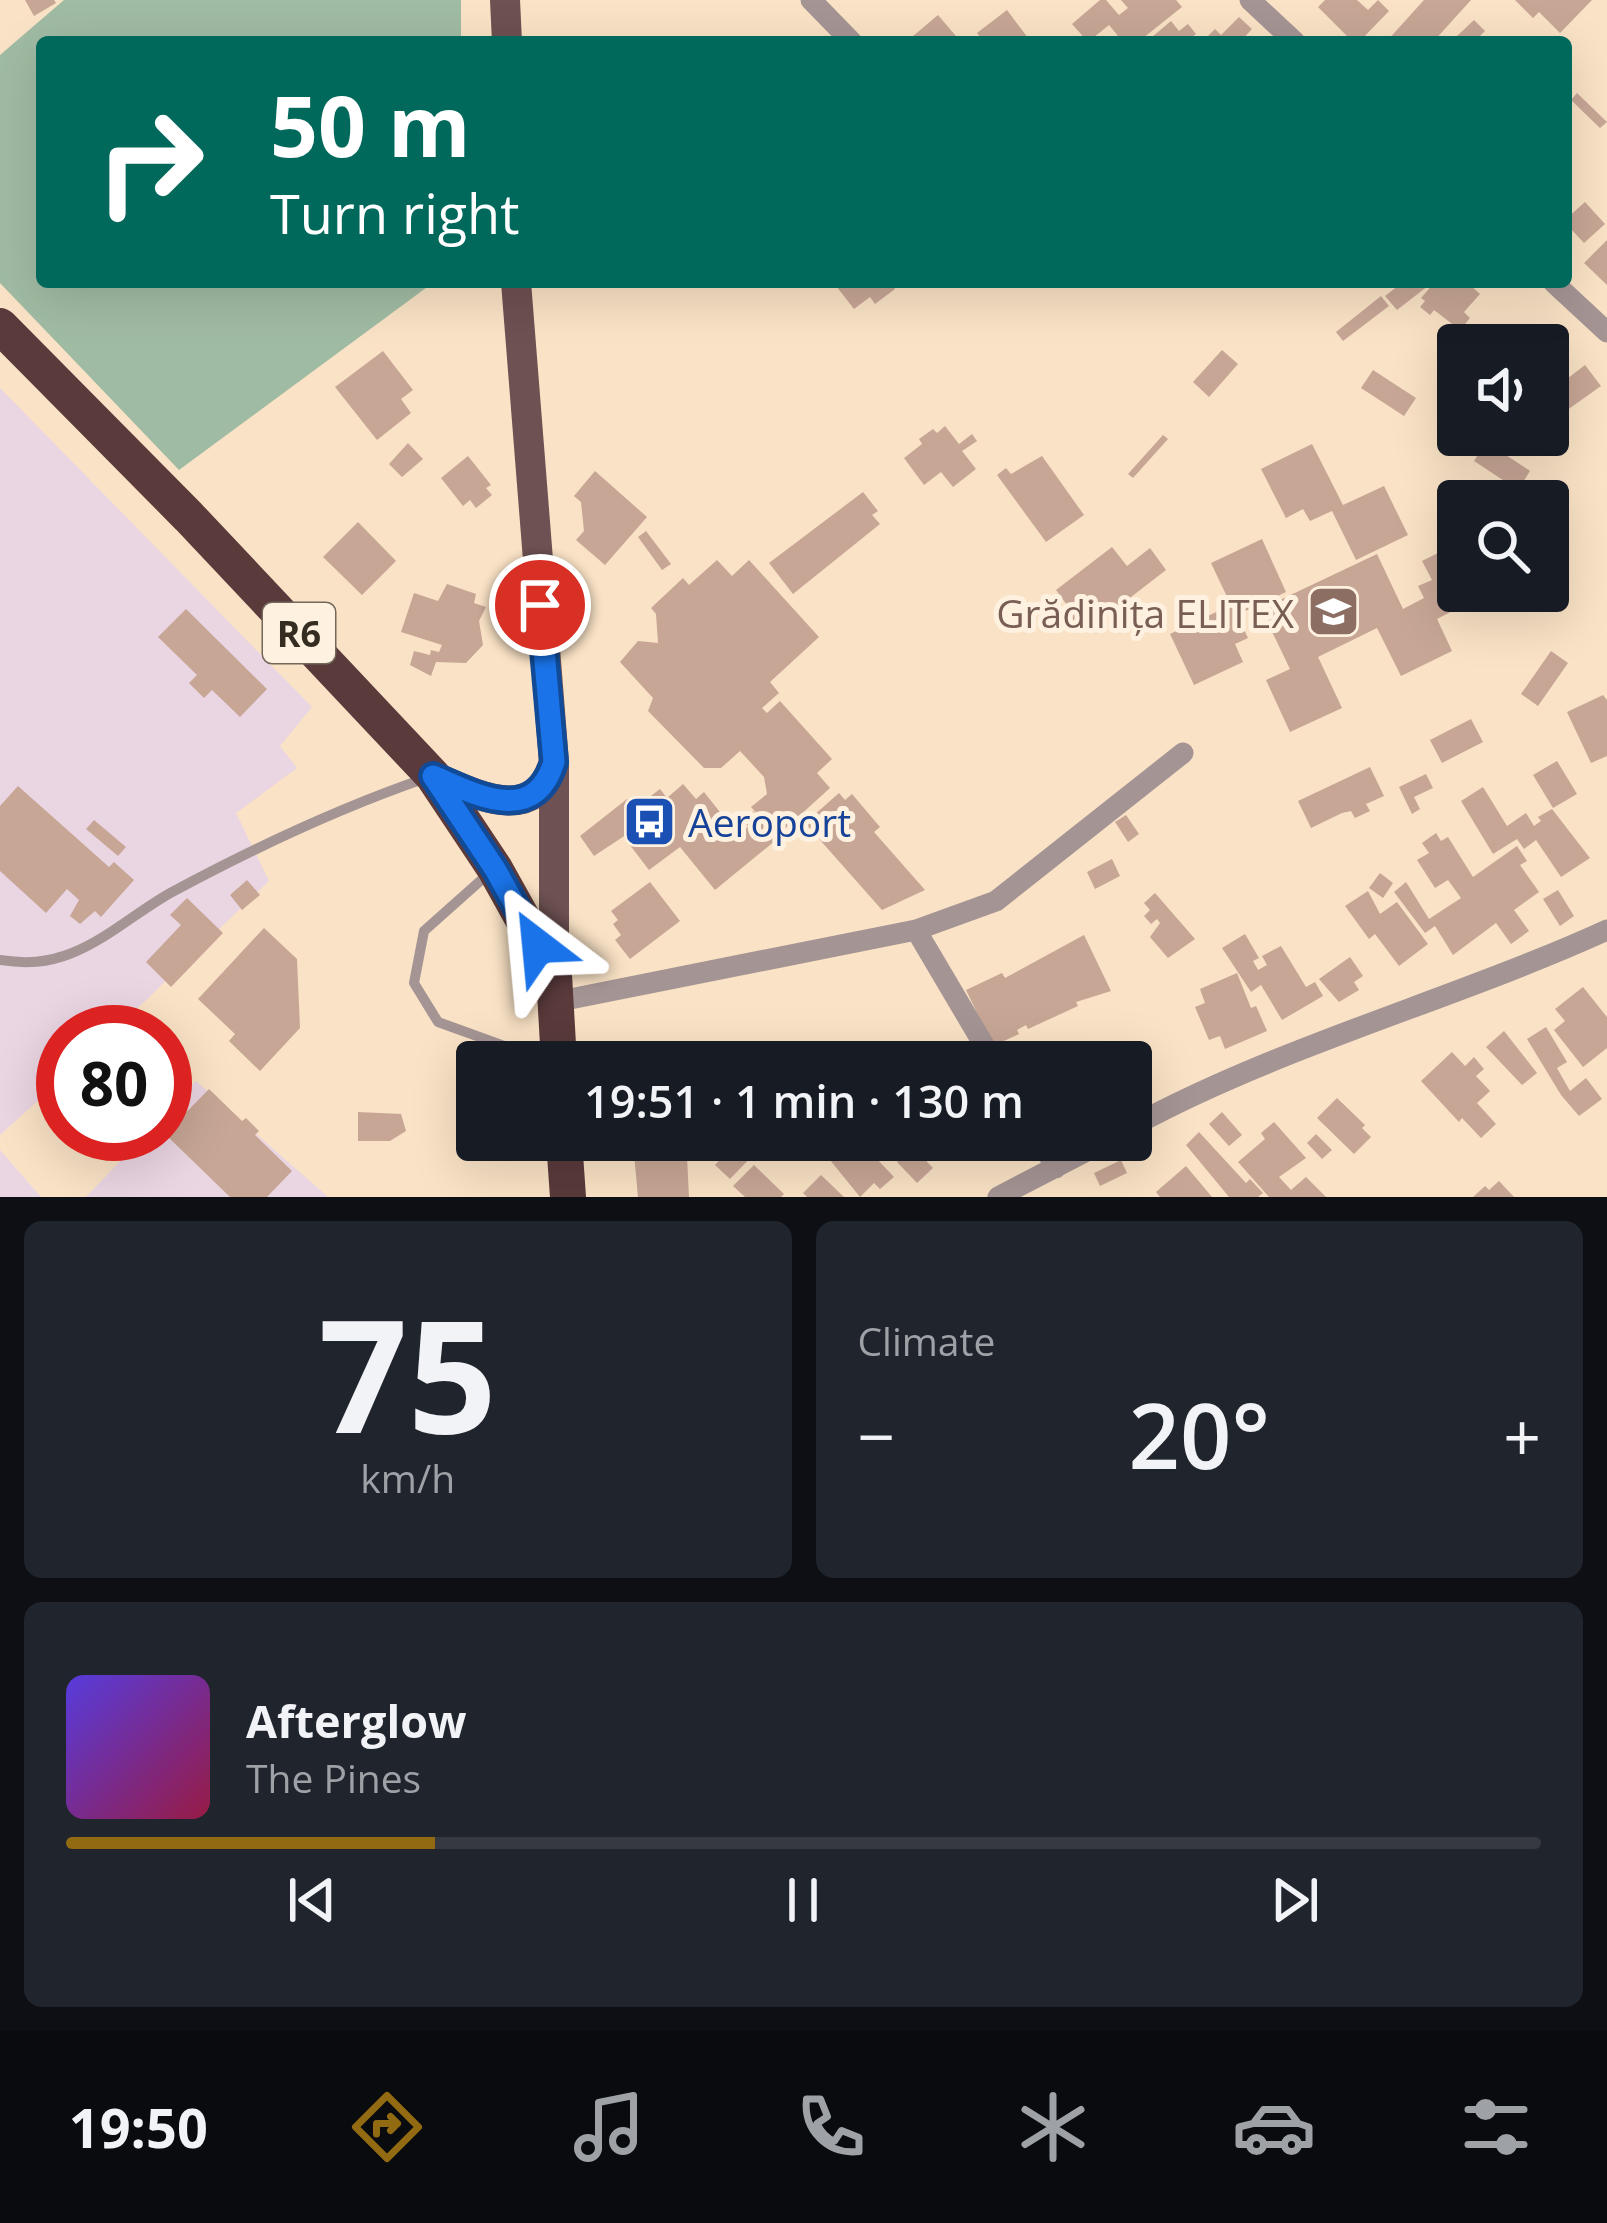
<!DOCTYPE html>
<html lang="en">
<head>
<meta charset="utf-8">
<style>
  :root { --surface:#171b24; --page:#20242c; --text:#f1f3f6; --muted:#9ea1a6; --line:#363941; --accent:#916a11 }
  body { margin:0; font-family:"Open Sans",sans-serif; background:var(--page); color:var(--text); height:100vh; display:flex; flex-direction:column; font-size:45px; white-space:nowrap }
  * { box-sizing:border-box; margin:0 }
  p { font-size:39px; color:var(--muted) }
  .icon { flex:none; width:66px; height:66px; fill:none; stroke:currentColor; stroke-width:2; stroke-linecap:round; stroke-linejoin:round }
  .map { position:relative; height:1197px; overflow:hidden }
  .drawer { display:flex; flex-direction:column; gap:24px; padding:24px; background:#0d0f14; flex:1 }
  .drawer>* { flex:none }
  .top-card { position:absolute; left:36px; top:36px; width:1536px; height:252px; border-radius:12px; box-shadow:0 12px 48px #0002; background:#00695c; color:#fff; overflow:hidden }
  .controls { position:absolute; left:1437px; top:324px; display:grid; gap:24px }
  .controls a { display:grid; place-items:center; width:132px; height:132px; border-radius:12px; background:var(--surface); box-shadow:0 12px 48px #0002; font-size:60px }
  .speed { position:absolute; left:36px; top:1005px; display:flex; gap:24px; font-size:60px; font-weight:700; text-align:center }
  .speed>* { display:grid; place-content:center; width:156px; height:156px; border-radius:50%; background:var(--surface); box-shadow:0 12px 48px #0002; line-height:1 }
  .speed .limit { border:18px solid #d22; background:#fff; color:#111 }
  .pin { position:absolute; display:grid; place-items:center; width:102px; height:102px; color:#fff; margin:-51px; border:6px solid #fff; border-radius:50%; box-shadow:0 3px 12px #0007 }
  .me { position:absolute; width:132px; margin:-66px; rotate:331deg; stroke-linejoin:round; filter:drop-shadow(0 0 9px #0008) }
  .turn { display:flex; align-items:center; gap:42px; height:252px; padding:0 36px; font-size:54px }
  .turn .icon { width:156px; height:156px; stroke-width:2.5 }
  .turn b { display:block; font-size:84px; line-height:102px }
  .big { font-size:90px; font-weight:600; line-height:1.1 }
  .drawer .tile { flex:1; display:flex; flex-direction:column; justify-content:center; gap:18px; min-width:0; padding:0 42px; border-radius:18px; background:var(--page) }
  .drawer .dial { align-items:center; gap:0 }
  .dial b { font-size:156px; line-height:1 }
  .song { display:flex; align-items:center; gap:36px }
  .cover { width:144px; height:144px; border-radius:18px; background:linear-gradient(135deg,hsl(250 70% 55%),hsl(340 70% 35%)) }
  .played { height:12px; border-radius:6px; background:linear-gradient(90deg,var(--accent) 25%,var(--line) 25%) }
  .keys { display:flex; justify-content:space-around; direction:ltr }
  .heat { display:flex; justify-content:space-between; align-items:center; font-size:66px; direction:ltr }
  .drawer .tiles { flex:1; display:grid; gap:24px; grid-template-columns:1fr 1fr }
  .tile:last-child { grid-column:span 2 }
  .trip { position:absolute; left:456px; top:1041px; width:696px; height:120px; border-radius:12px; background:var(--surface); box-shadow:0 12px 48px #0002; font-weight:600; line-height:120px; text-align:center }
  .menu { display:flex; height:192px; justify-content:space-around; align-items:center; background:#090b0e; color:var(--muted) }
  .menu .icon { width:84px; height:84px }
  .menu .current { color:var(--accent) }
  .menu b { font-size:54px; color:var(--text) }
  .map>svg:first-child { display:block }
  .industrial { fill:#ead5e2 }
  .green { fill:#a0bba3 }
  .building { fill:#c7a695 }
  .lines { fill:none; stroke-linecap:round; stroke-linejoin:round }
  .lane { stroke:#a59494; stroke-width:10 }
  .street { stroke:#a59494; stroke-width:21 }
  .primary { stroke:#6e5152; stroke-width:30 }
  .highway { stroke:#5a3a3b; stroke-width:36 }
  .route-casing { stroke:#114b97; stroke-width:30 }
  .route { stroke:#1a73e8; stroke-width:21 }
  .labels { text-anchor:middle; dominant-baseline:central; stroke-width:10; stroke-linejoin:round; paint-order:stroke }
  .shield { fill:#fef1df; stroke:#72685b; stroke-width:3 }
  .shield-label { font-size:36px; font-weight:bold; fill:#362d22 }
  .education-label { font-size:39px; fill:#785e54; stroke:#fef1df; text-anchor:end }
  .transit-label { font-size:39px; fill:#164399; stroke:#fef1df; text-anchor:start }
</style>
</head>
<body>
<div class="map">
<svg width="1607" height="1197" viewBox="0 0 1607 1197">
  <rect width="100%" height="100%" fill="#f9e2c5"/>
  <path class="industrial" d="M0 388 312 707 280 746 297 768 236 813 269 881 113 1032H63V1078L0 1135Z
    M196 1081 328 1197H86L146 1134H165V1114Z
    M0 1150 41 1197H0Z"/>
  <path class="green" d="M64 0H461V42H42V282H434L179 470 0 283V55Z"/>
  <path class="building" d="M25 0H54L56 3 34 16Z
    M1100 0H1106L1119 15 1128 8 1121 0H1176L1182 7 1138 42H1123L1109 25 1088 42 1072 24Z
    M1325 0H1357L1368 10 1378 0 1389 11 1359 42H1353L1318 7Z
    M1424 0H1471L1433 42H1386Z
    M1515 0H1592L1560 33 1539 12 1533 18Z
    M1007 10 1031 42H984L977 33Z
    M938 15 961 42H906Z
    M1239 17 1252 29 1240 42H1212L1207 37 1215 29 1221 35Z
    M1474 20 1485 31 1474 42H1461L1456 37Z
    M1171 21 1179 31 1188 24 1196 34 1186 42H1146Z
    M1577 93 1607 122 1600 128 1571 100Z
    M1585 202 1605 224 1584 243 1570 228 1566 233V219Z
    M1607 240V285L1584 263Z
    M833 282H890L895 289 875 304 870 297 854 309Z
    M1403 282H1433L1397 310 1385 296Z
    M1435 282H1467L1480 294 1464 312 1470 318 1460 330 1434 310 1430 315 1420 307 1425 301 1421 298Z
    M1381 296 1389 306 1343 341 1336 332Z
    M1548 331 1564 353 1548 365V345H1529Z
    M1222 350 1238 364 1209 397 1193 382Z
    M383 351 413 390 401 399 411 413 377 440 335 387Z
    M1585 365 1601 386 1556 418 1548 408 1556 399 1550 392Z
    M1373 370 1416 398 1404 416 1361 388Z
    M945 426 959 444 972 434 977 441 962 451 976 469 953 487 941 472 924 485 904 458 922 444 919 439 933 429 937 433Z
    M1163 435 1168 439 1133 478 1128 474Z
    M1486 442 1530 471 1518 490 1474 461Z
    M408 443 423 459 402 477 389 464Z
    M1312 444 1343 505 1384 486 1408 535 1356 560 1332 511 1310 521 1303 509 1286 518 1261 469Z
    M468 456 491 485 486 488 492 495 476 508 470 500 463 506 441 478Z
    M1042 456 1084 515 1046 542 997 475 1006 468 1011 474Z
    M595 471 647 517 605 565 576 540 584 531 581 502 574 496Z
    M863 492 878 511 872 515 880 524 793 594 769 563Z
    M358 522 396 561 362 595 323 557Z
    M646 531 671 564 662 570 638 537Z
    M1262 539 1286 592 1237 615 1248 638 1235 644 1243 662 1194 685 1170 634 1231 605 1211 563Z
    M1458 543V591H1491L1437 619 1452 651 1401 676 1377 628 1318 657 1342 708 1290 732 1266 680 1290 669 1261 609 1377 554 1403 609 1424 598 1418 586 1432 580 1422 561Z
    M1112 547 1127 566 1150 548 1166 570 1087 631 1077 618 1067 625 1057 612 1067 605 1056 590Z
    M717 560 732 576 749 560 819 637 770 682 779 693 762 708 767 713 780 701 832 759 817 773 830 788 777 836 751 807 767 794 764 777 740 751 721 768H704L648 711 653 698 620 662 638 641 658 643 656 614 651 608 683 578 689 585Z
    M447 584 476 594 474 603 486 607 479 621 483 645 466 663 436 662 431 676 410 665 414 651 430 655 431 650 439 652 442 645 401 632 414 593 438 601Z
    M186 609 267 689 240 717 212 690 204 698 189 683 197 675 158 637Z
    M1551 651 1568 663 1538 706 1521 694Z
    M1603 695 1607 700V756L1591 763 1567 712Z
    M1471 719 1483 742 1442 763 1430 740Z
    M1557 761 1577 794 1553 808 1533 775Z
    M1370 767 1384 796 1366 804 1370 811 1355 818 1351 811 1342 813 1311 828 1298 801Z
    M1426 774 1433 788 1414 797 1420 809 1412 814 1399 787Z
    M683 784 696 799 704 792 727 821 734 816 745 830 748 826 742 820 753 811 776 840 715 890 680 847 649 870 626 840 661 813 655 815 647 799 660 789 667 798Z
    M18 786 109 867 114 862 134 880 101 917 95 911 80 924 70 916 79 900 67 889 46 913 0 871V806Z
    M1483 787 1507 826 1526 813 1534 826 1541 821 1538 817 1552 809 1590 858 1561 877 1536 840 1524 849 1517 839 1493 854 1461 801Z
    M839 793 845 800 852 794 880 827 874 832 925 890 882 910 805 823Z
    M627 799 637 800 650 819 594 856 580 836Z
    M1126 815 1139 834 1128 842 1115 822Z
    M94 820 126 847 118 856 86 829Z
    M1436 833 1441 841 1448 837 1473 877 1517 846 1527 861 1520 865 1539 892 1514 910 1529 931 1511 944 1496 923 1453 955 1435 926 1425 933 1394 892 1406 882 1429 919 1461 898 1448 880 1435 888 1417 860 1429 853 1422 843Z
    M1112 859 1120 876 1095 889 1087 872Z
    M1380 873 1393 883 1383 898 1369 888Z
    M247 880 260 895 242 910 230 895Z
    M650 882 680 921 630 959 615 940 621 935 613 924 618 920 611 911Z
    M1558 890 1574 916 1560 926 1543 899Z
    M1368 891 1380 914 1397 902 1428 944 1399 966 1375 934 1369 939 1345 906Z
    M1155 893 1195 939 1168 958 1150 937 1160 923 1157 919 1151 924 1144 916 1150 910 1144 903Z
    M187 898 223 933 171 987 146 962 181 925 170 915Z
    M264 928 297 959 300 1028 260 1071 229 1041 235 1034 198 999Z
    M1245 934 1259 958 1253 961 1258 970 1267 965 1262 956 1281 946 1306 987 1315 982 1323 996 1282 1020 1261 985 1251 992 1222 948Z
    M1084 935 1111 991 1076 1002 1078 1006 1028 1029 1026 1025 1017 1030 1019 1034 993 1046 966 990 1002 973 1005 978Z
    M1350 957 1363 976 1354 982 1359 990 1339 1002 1319 979Z
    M1237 973 1251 1008 1256 1006 1267 1031 1225 1049 1220 1036 1209 1040 1195 1007 1205 1003 1200 989Z
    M1583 987 1607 1017V1048L1583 1067 1554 1030 1565 1021 1555 1009Z
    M1546 1027 1567 1062 1557 1068 1570 1091 1586 1078 1602 1099 1579 1116 1561 1095 1527 1039Z
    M1504 1031 1537 1073 1522 1085 1486 1047Z
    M1452 1052 1465 1066 1474 1057 1484 1069 1476 1076 1490 1091 1477 1103 1496 1124 1481 1138 1462 1118 1459 1122 1421 1081Z
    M209 1089 242 1121 246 1118 259 1131 255 1135 292 1171 267 1197H230L165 1134Z
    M1337 1098 1365 1125 1362 1128 1371 1137 1354 1154 1317 1118Z
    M358 1112 401 1114 406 1131 390 1141H358Z
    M1222 1112 1242 1135 1229 1146 1209 1124Z
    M1274 1122 1306 1158 1279 1177 1291 1190 1306 1177 1326 1197H1269L1238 1162 1265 1139 1261 1133Z
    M1199 1132 1246 1183 1250 1179 1263 1193 1258 1197H1229L1186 1145Z
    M1316 1134 1332 1150 1322 1159 1307 1143Z
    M645 1140H670L687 1156 689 1197H638L634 1154 646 1153Z
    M739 1140 756 1152 730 1179 715 1165Z
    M852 1140H859L894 1177 880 1189 874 1183 860 1197 830 1160Z
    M913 1147 933 1168 917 1183 897 1162Z
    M1121 1160 1127 1173 1100 1186 1094 1173Z
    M754 1165 784 1194 781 1197H745L733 1186Z
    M1186 1166 1212 1197H1160L1156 1192Z
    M821 1175 844 1197H807L803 1193Z
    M1499 1181 1514 1197H1473L1485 1186 1489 1190Z"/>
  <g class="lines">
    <path class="lane" d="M488 874 424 931 414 983 438 1022 549 1062
      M0 960C26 964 47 963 72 953 108 939 140 909 174 891 256 847 339 808 426 778"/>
    <path class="street" d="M811 0 852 42
      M1250 0 1295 42
      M1553 282 1607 332
      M916 930 994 1062
      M555 1002 916 930 996 901 1183 753
      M1131 1127C1282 1045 1451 1001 1607 930
      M1040 1140 1056 1168
      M998 1197 1108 1140"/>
    <path class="primary" d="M505 0 507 42
      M516 282 554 762V975
      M433 776C476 794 534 827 554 762"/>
    <path class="highway" d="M0 326 189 517 433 776 495 869 554 975 559 1062
      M564 1140 568 1197"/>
  </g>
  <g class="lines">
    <defs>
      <path id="route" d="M538 946 495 869 433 776C475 794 534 827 554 762L540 605"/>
    </defs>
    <use href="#route" class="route-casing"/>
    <use href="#route" class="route"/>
  </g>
  <defs>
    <symbol id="school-square" viewBox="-11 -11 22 22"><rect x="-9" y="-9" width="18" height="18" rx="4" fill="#8d6e63" stroke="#fef1df"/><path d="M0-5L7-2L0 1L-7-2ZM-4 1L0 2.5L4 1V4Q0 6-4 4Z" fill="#fff"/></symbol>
    <symbol id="bus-square" viewBox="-11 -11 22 22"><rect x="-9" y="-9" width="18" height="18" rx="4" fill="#1a4fb4" stroke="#fef1df"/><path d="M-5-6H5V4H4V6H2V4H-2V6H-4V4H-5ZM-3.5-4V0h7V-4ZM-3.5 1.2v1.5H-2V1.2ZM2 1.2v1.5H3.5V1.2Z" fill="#fff"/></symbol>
  </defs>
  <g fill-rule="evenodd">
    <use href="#school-square" x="1304" y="582" width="59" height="59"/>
    <use href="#bus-square" x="620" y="792" width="59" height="59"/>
  </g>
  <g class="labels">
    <rect class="shield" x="263" y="603" width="72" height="60" rx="9"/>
    <g class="shield-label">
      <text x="299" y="633">R6</text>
    </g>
    <g class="education-label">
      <text x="1294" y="612">Grădinița ELITEX</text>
    </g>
    <g class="transit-label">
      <text x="688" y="821">Aeroport</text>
    </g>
  </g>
</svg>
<div class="controls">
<a><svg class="icon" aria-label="sound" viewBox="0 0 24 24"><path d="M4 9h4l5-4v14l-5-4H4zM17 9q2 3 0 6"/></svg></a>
<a><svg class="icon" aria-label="search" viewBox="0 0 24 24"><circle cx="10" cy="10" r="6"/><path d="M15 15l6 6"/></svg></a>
</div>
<div class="speed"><div class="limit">80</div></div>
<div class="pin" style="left:540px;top:605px;background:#d93025"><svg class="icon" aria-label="arrive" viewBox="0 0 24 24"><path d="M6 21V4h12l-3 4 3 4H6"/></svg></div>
<svg class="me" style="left:538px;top:946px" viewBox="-20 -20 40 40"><path d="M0-17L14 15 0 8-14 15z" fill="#1a73e8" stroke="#fff" stroke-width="4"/></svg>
<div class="trip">19:51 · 1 min · 130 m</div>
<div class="top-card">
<div class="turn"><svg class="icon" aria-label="right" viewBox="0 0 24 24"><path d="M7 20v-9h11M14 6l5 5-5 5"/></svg><div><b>50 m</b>Turn right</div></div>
</div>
</div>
<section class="drawer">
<div class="tiles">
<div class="tile dial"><b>75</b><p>km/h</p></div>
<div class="tile"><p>Climate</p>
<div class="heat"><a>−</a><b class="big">20°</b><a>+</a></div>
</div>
<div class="tile">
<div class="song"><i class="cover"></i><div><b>Afterglow</b><p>The Pines</p></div></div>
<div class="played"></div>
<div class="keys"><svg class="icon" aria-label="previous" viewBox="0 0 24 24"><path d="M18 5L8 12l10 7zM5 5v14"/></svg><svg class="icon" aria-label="pause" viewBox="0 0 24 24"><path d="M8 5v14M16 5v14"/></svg><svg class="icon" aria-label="next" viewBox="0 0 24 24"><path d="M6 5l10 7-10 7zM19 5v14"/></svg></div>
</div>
</div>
</section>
<nav class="menu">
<b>19:50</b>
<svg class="icon current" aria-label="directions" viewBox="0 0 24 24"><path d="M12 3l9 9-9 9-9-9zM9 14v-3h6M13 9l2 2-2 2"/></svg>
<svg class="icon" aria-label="music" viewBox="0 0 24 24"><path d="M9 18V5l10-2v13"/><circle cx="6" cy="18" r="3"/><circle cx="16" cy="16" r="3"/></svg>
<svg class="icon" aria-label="phone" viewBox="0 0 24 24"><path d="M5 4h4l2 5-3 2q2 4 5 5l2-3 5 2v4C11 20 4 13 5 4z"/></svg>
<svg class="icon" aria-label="climate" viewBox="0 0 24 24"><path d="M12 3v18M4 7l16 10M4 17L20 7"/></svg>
<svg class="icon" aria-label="car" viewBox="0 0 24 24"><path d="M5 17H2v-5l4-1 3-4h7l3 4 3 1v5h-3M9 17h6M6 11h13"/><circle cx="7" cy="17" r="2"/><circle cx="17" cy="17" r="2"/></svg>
<svg class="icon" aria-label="filters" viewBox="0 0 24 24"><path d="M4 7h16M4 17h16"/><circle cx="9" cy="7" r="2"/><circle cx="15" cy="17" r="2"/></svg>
</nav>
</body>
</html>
